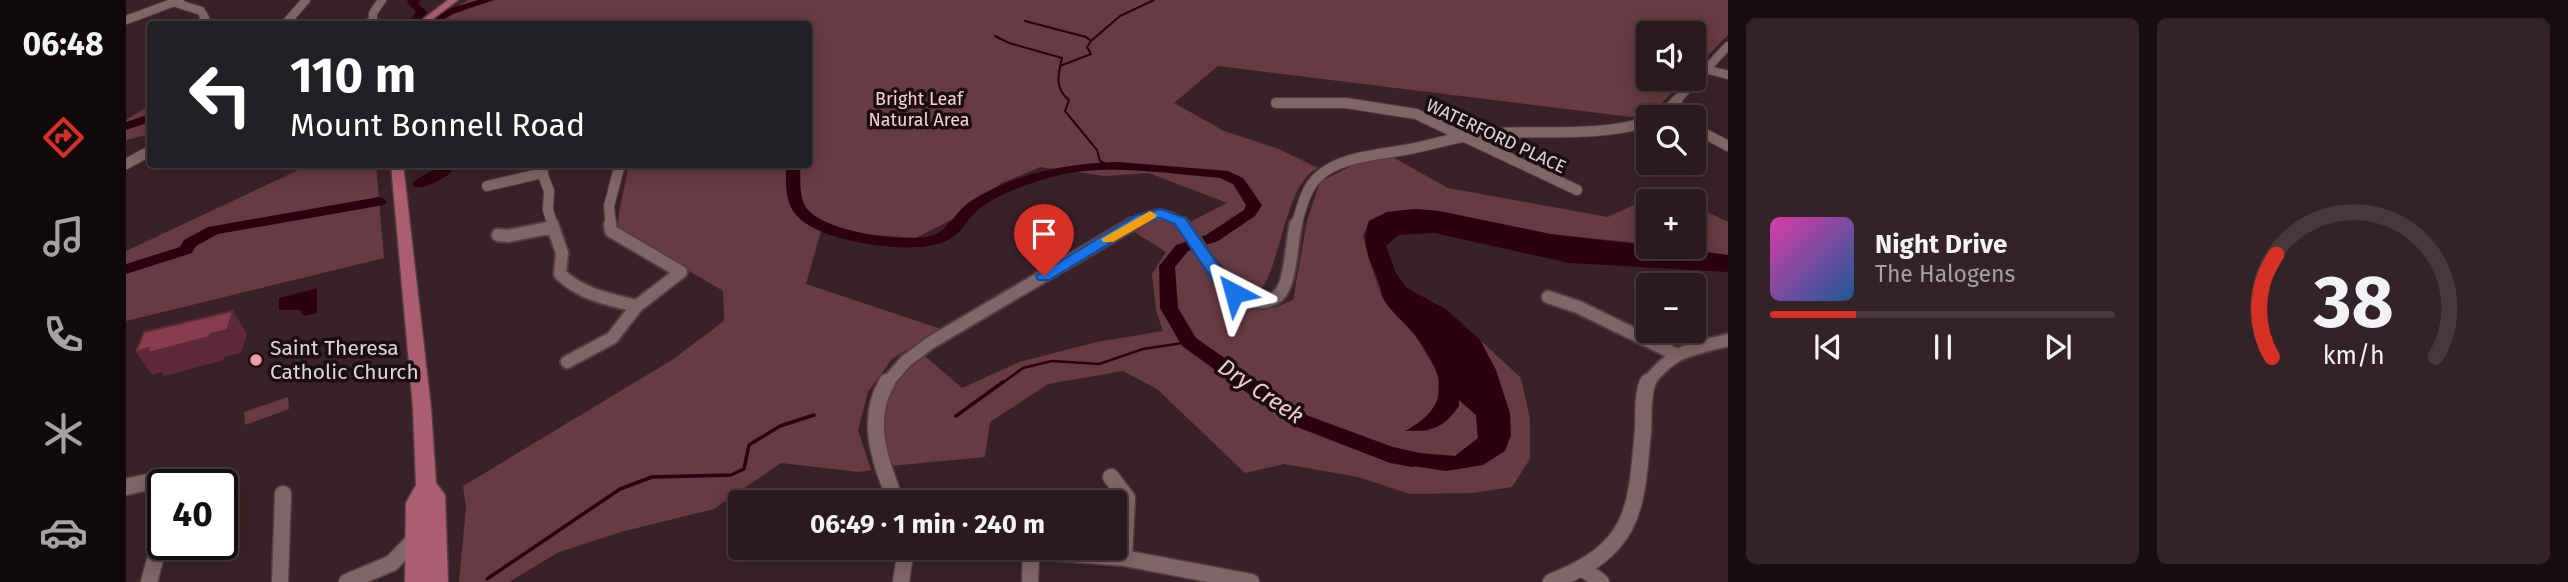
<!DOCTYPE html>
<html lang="en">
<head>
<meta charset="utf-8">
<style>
  :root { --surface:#2b1a1d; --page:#332326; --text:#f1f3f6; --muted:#a6a1a4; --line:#47383b; --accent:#d93025 }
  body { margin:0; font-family:"Fira Sans",sans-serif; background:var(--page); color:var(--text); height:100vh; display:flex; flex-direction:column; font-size:26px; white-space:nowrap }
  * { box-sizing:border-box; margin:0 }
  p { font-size:23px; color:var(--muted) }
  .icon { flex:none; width:38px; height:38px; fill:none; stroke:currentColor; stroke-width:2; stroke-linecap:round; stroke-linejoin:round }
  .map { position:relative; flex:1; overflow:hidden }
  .drawer { display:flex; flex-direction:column; gap:18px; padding:18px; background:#180e10; width:840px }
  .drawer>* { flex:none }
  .banner { position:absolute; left:21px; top:21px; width:665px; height:147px; border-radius:7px; box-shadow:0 4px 18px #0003,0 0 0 2px var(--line); background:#202124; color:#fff; overflow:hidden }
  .fabs { position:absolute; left:1510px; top:21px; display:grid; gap:14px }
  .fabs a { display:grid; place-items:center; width:70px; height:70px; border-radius:7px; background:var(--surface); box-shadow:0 4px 18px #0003,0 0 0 2px var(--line); font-size:35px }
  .speed { position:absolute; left:21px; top:469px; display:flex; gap:14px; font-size:35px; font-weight:700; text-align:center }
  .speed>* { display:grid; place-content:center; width:91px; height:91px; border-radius:50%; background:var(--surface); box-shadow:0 4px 18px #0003,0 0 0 2px var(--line); line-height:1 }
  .speed .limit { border:4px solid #111; border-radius:10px; background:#fff; color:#111 }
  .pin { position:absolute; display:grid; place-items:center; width:60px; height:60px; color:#fff; margin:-72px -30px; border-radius:50% 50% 50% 0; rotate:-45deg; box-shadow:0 0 7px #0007 }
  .pin .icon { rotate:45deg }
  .me { position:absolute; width:77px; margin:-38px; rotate:321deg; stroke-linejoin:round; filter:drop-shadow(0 0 5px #0008) }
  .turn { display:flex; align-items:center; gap:24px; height:147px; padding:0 28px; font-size:32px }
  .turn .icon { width:91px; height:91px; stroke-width:2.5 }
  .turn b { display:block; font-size:49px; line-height:60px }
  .drawer .widget { flex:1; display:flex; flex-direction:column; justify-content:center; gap:10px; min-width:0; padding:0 24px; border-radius:10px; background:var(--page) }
  .drawer .dial { align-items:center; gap:0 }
  .dial svg { height:182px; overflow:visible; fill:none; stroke:var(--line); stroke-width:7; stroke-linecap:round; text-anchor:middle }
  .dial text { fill:var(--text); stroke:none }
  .song { display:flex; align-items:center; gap:21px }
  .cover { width:84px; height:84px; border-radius:10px; background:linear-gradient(135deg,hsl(320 70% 55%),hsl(210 70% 35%)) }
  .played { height:7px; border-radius:4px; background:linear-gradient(90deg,var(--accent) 25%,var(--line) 25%) }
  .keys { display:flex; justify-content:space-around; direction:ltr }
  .drawer .tiles { flex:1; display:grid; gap:18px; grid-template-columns:repeat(2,1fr) }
  .trip { position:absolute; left:602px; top:490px; width:399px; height:70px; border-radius:7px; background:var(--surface); box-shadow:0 4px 18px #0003,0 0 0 2px var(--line); font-weight:700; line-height:70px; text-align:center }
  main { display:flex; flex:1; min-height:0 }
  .tab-bar { display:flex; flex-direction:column; width:126px; justify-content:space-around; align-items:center; background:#110a0c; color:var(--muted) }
  .tab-bar .icon { width:49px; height:49px }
  .tab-bar .current { color:var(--accent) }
  .tab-bar b { font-size:32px; color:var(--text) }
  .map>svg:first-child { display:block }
  .green { fill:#673a45 }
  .water { fill:#2e000f }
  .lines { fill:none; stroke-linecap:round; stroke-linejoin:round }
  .stream-far2 { stroke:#2e000f; stroke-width:2 }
  .stream-far1 { stroke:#2e000f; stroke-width:2.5 }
  .stream { stroke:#2e000f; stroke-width:3.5 }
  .river { fill:#2e000f; fill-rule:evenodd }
  .minor-far3-casing { stroke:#523e43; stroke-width:10 }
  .minor-far2-casing { stroke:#523e43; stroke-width:12 }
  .minor-far1-casing { stroke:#523e43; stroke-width:16 }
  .minor-casing { stroke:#523e43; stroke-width:19 }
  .major-casing { stroke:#523e43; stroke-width:3 }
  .minor-far3 { stroke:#81656b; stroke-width:8 }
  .minor-far2 { stroke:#81656b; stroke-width:10 }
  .minor-far1 { stroke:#81656b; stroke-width:12 }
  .minor { stroke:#81656b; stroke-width:16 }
  .major { fill:#ad5d73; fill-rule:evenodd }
  .shaded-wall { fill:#5e2a39 }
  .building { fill:#873c51; stroke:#5e2a39; stroke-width:2 }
  .route { fill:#1a73e8; stroke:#114b97; stroke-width:2 }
  .slow { fill:#f59e0b }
  .poi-dot { fill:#f29aaf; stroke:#190f11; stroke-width:2.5 }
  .labels { text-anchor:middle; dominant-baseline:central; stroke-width:7; stroke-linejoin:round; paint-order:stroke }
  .far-park-label { font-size:18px; fill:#fbcdd7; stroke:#190f11 }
  .far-street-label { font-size:18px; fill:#e2d2d6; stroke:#190f11 }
  .poi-label { font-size:21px; fill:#e2d2d6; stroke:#190f11; text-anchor:start }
  .water-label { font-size:23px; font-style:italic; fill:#f7c8d2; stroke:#190f11 }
</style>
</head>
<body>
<main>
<nav class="tab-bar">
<b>06:48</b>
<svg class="icon current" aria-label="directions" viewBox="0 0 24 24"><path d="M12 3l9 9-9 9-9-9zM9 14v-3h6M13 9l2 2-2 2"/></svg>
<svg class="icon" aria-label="music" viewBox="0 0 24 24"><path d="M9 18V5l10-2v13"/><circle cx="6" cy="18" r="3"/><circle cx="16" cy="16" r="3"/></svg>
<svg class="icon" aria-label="phone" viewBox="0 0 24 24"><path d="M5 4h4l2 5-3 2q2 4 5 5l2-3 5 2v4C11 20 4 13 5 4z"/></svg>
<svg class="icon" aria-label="climate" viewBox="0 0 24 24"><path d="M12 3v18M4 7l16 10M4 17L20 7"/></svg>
<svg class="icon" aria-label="car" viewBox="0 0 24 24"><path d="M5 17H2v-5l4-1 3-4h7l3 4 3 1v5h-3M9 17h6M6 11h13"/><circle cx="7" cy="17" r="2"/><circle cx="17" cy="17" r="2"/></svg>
</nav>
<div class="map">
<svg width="1602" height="582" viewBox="0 0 1602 582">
  <rect width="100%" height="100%" fill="#392227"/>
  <path class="green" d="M342 0H1602V35L1568 70V33H1522V79H1559L1527 112 1505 117 1092 66 1048 103 1098 131 1153 149 1192 168C1159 183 1156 261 1135 290H1123L1111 285 1062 223 1101 203 1023 173 979 176 914 167 874 184 846 209 790 238 695 231 680 284 815 329 766 359 742 392 732 430 745 470 733 472 655 463 588 509 495 532 433 552 383 582H333L340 508 337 486 546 360 598 321 597 291 492 229 493 212 503 165 682 164V24H304Z
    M24 105V134L0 140V120Z
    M1263 155 1322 188 1482 217 1535 192 1556 201H1522V244L1424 234 1313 211 1290 209 1261 212 1243 221 1237 236 1243 260 1257 299 1290 337 1313 375 1311 407 1300 420 1281 431H1302L1332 399 1350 415 1352 438 1329 456 1267 451 1357 465 1370 370 1354 340 1395 378 1404 419V459L1386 487 1347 493 1284 494 1232 477 1158 464 1119 473 1031 389 997 371 922 384 864 422 859 457 764 466C751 417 749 384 799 356L836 388 893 362 971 342 1037 331 1030 311 1026 274 1040 252 1005 230 1022 221 1041 219 1054 226 1077 263 1132 308H1148L1167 300 1181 221 1194 182 1231 163Z
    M183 165H250L258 258 0 321V251Z
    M1568 206 1602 222V255L1550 247H1568Z
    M162 397 163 409 119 425 118 412Z"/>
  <path class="water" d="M1289 209 1313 211 1424 234 1602 255V272L1443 263 1308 233 1273 235 1260 246 1270 273 1281 288 1321 310 1354 340 1370 370 1384 413 1385 435 1379 451 1357 465 1320 471 1261 462 1267 451 1329 456 1352 438 1350 415 1333 400V406C1316 430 1307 430 1279 431 1327 405 1319 375 1289 335 1280 323 1264 312 1257 298 1255 294 1255 288 1253 283 1245 260 1234 246 1243 221L1261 212Z
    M191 288V313L178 316 174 310H153V298Z"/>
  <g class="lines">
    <path class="stream-far2" d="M899 21 960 37 965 41 961 47 965 54 934 66
      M869 36 883 43 936 58C932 75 928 88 943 100L939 111 971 150 974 161 988 168
      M965 41 994 16 1028 0"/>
    <path class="stream-far1" d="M875 384 897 368 926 361 973 364 1017 349 1063 342"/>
    <path class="stream" d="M830 416 877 382
      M361 579 494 489 526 477 605 475 618 469 623 445 654 426 688 415"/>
    <path class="river" d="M282 0H295L292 3 301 12 292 24 283 22 290 12 281 2Z
      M352 0H368L327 14 310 24H299L319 10Z
      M24 114V122L0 130V122Z
      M993 162 1102 171 1117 178 1136 205 1129 216 1092 241 1062 251 1049 267 1052 308 1070 338 1180 415 1267 447 1294 453 1297 459 1294 465 1286 467 1264 463 1166 425 1056 346 1034 308 1033 266 1050 245 1080 235 1118 210 1120 205 1107 184 1094 178C1041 174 982 163 930 176 905 182 872 194 852 210 841 219 835 234 822 240 791 257 693 243 670 215 658 201 660 182 660 164H674C675 179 672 200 683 211 703 232 778 243 805 236 823 231 830 210 845 201 889 173 941 163 993 162Z
      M317 164H331C326 176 301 189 288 187L286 184 288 181Z
      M253 197 258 199 261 202 258 205 92 234 70 246 66 253 0 274V264L54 247 58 240 82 227Z"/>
    <defs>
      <path id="minor-far3" d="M50 3 75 11 79 18 74 24
        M0 20 54 0
        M159 24 180 0
        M241 24 247 20V13L256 0
        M1579 69 1602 75
        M1551 100 1602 46"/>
      <path id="minor-far2" d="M1150 103H1220L1290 114 1451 190
        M1535 117 1552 99
        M1568 128 1602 146
        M0 164 24 151
        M413 164 423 191 422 210 427 226
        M361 186 417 173
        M485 226 483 206 494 164
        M1003 226C1022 214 1040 208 1058 226
        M1170 226C1175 210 1179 189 1192 177 1213 157 1250 155 1278 150 1304 146 1330 136 1357 134 1413 129 1467 138 1522 122"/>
      <path id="minor-far1" d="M426 224 436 253 434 274C454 294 484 300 511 306
        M1056 224C1081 249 1094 306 1137 302 1147 301 1154 296 1158 287 1166 269 1165 244 1170 224
        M372 235 382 236 427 227
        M1422 297 1452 307 1549 354
        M441 362 486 338 511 306 555 272 485 231 484 224
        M760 384 780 361 804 343 1006 224
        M1521 384C1546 350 1563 350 1602 340"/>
      <path id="minor" d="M761 382C738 422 755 462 770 502
        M985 477 1001 498 998 558
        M0 487 39 478 49 485
        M871 548 998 558 1125 582
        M1458 569 1475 582
        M23 582 37 531
        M154 582 157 494
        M221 582 266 563 290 538
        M775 582 780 548
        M904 582 905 551
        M1425 582C1509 549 1510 512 1517 430 1518 415 1516 395 1522 382"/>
      <path id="major" d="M322 0H332L300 24H291Z
        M265 164H277L305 408 310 483 319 495 322 582H279L280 503 290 485 287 408Z"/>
    </defs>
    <use href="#minor-far3" class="minor-far3-casing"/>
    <use href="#minor-far2" class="minor-far2-casing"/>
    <use href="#minor-far1" class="minor-far1-casing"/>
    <use href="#minor" class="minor-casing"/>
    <use href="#major" class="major-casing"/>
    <use href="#minor-far3" class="minor-far3"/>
    <use href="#minor-far2" class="minor-far2"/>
    <use href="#minor-far1" class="minor-far1"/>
    <use href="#minor" class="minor"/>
    <use href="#major" class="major"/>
  </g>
  <path class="shaded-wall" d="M107 311 121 334 115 353 98 357V360L38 376 36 372 26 375 10 352Z"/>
  <path class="building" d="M107 311 101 330 84 334 83 337 22 353 23 348 10 352 18 332Z"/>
  <path class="route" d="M1035 209 1059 218 1104 282 1116 293 1113 297H1102L1093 289 1049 224 1034 218 1021 221 923 280H912L910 276 1011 215Z"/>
  <path class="slow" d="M1024 211 1031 215 1029 218 987 242H977L975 239Z"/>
  <circle class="poi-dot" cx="130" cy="360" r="7"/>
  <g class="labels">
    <g class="far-park-label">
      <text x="793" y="99">Bright Leaf<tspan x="793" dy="21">Natural Area</tspan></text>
    </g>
    <g class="far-street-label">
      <text transform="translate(1370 136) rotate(25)">WATERFORD PLACE</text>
    </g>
    <g class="poi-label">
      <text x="144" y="348">Saint Theresa<tspan x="144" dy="24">Catholic Church</tspan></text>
    </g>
    <g class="water-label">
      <text transform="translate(1135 391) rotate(34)">Dry Creek</text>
    </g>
  </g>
</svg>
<div class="fabs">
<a><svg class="icon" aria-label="sound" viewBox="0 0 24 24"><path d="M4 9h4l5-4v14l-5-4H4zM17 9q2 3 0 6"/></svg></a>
<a><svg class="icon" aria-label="search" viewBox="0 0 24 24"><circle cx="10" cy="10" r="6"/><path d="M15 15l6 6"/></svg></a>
<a>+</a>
<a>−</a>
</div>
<div class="speed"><div class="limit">40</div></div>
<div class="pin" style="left:918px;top:276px;background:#d93025"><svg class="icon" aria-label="arrive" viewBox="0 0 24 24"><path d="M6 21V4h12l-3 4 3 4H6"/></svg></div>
<svg class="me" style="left:1108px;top:293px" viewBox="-20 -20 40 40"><path d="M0-17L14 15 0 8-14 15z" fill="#1a73e8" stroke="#fff" stroke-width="4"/></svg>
<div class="trip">06:49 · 1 min · 240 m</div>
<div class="banner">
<div class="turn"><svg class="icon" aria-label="left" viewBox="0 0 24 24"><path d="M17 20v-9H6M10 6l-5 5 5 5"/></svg><div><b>110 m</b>Mount Bonnell Road</div></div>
</div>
</div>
<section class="drawer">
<div class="tiles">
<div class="widget">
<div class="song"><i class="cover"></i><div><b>Night Drive</b><p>The Halogens</p></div></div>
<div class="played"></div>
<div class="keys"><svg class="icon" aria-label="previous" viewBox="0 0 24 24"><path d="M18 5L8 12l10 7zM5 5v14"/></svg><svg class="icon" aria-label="pause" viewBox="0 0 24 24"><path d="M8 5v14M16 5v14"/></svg><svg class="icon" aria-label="next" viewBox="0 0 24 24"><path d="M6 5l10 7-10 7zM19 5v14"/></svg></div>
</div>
<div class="widget dial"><svg viewBox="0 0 100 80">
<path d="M14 69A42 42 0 1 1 86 69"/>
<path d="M14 69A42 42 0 0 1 16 24" stroke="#d93025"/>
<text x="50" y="56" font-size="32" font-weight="700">38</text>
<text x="50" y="72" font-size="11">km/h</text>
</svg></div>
</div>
</section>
</main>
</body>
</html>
